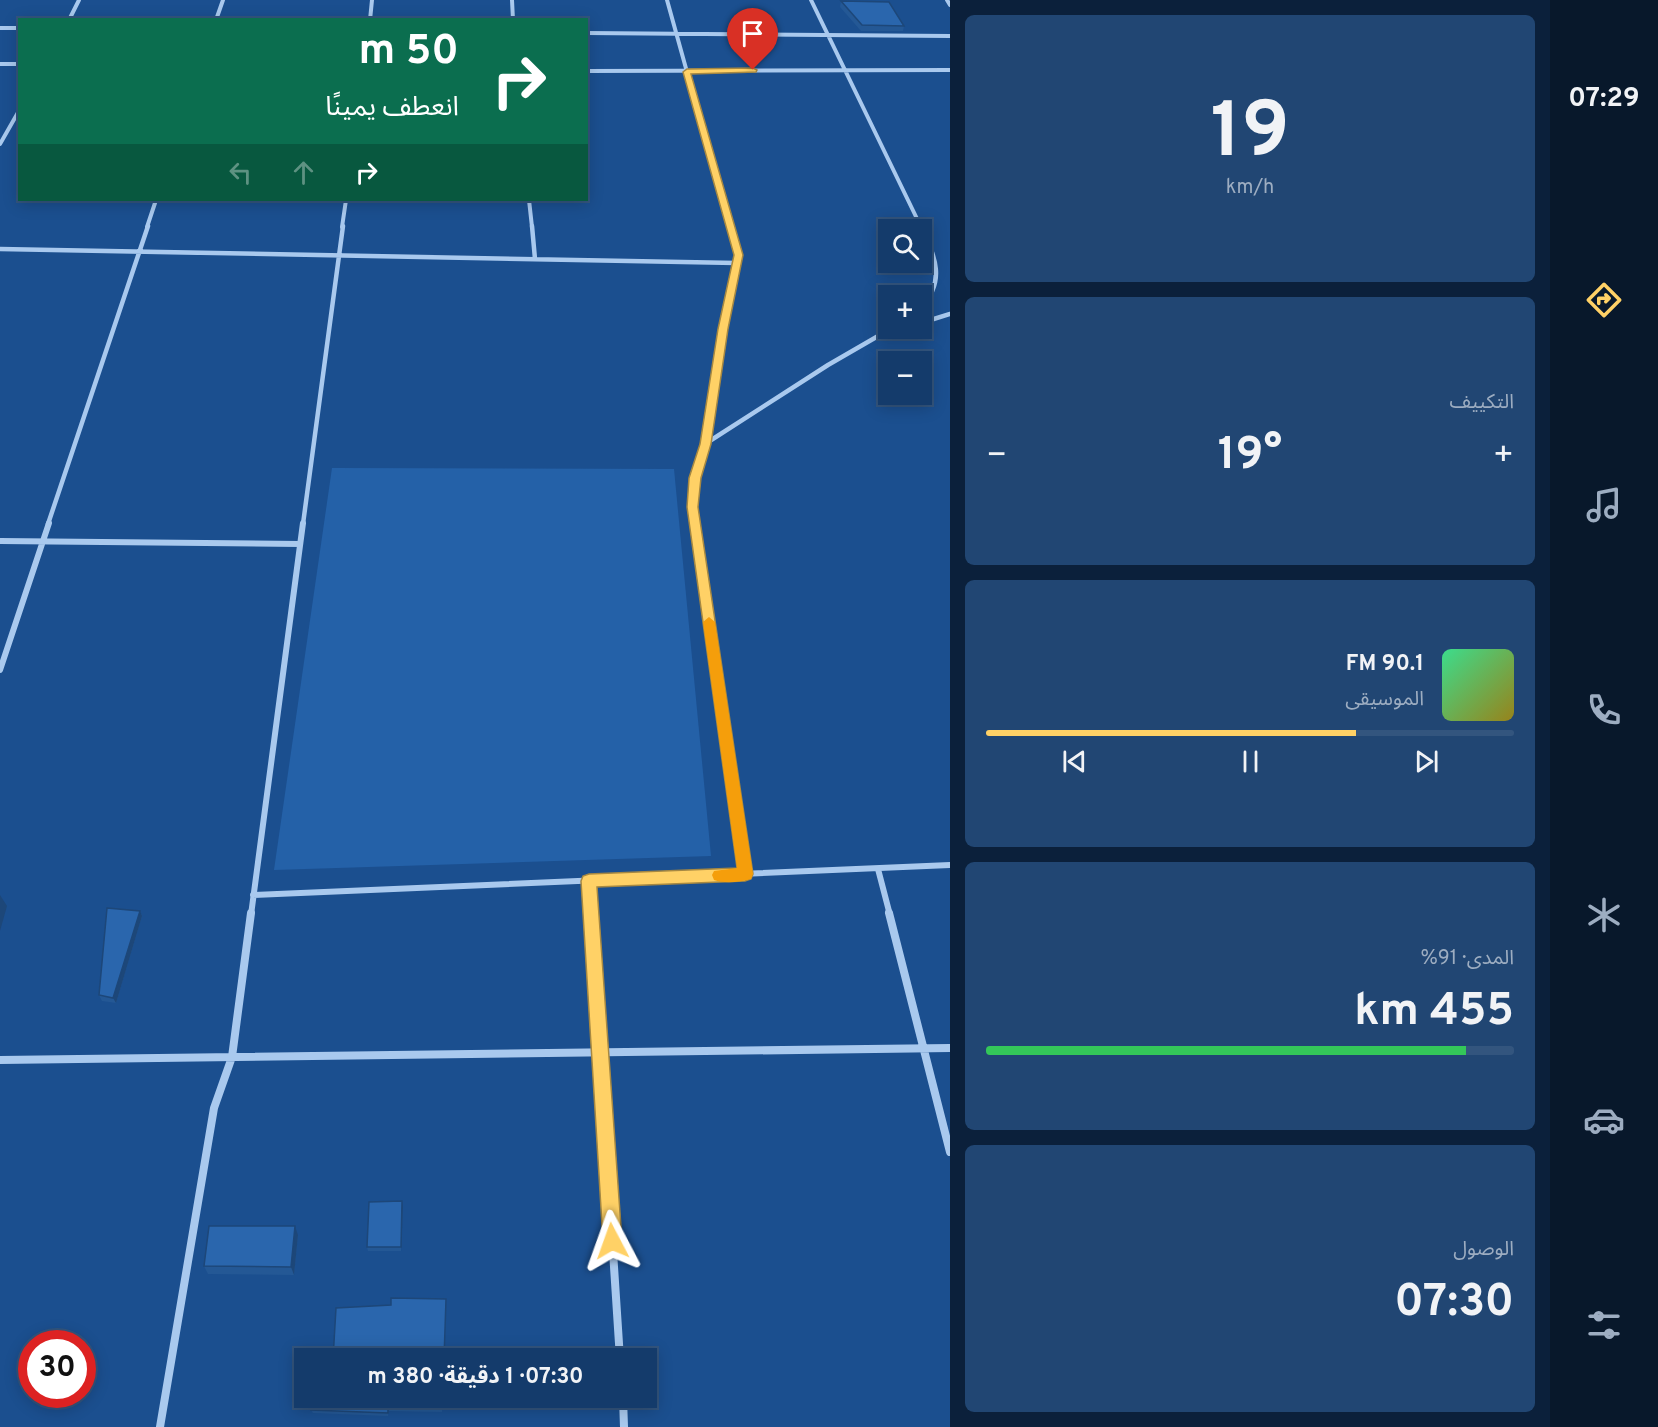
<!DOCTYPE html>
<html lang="ar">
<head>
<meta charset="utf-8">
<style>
  :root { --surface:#143b6b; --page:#214673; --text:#f1f3f6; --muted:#9dadc1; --line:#33557e; --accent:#ffd166 }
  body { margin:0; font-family:Overpass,"Noto Sans Arabic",sans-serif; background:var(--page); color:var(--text); direction:rtl; height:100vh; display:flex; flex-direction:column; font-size:22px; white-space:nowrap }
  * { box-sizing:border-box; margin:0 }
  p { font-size:20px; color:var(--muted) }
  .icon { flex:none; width:33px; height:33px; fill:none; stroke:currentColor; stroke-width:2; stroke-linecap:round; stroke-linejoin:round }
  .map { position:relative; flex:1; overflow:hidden; direction:ltr }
  .details { display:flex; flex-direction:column; gap:15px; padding:15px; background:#0b203b; width:600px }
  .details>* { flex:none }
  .banner { position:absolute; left:18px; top:18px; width:570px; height:183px; border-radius:0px; box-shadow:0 3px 15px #0003,0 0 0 2px var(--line); direction:rtl; background:#0b6e4f; color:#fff; overflow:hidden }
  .tools { position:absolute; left:878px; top:219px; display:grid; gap:12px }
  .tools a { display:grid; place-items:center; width:54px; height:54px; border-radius:0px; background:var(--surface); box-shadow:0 3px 15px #0003,0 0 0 2px var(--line); font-size:30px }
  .speed { position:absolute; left:18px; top:1330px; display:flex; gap:12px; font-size:30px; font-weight:700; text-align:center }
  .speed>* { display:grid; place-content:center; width:78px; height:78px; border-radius:50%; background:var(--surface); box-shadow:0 3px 15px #0003,0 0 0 2px var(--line); line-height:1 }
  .speed .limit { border:9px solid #d22; background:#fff; color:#111 }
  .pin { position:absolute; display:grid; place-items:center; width:51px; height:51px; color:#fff; margin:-62px -26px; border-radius:50% 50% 50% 0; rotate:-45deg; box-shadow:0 0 6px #0007 }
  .pin .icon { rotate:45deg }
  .me { position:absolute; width:66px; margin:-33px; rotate:356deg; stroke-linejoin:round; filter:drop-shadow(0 0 4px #0008) }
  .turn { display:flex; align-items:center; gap:21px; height:126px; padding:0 30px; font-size:27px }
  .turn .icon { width:78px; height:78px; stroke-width:2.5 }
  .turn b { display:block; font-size:42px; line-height:51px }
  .lanes { display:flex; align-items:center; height:57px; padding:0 30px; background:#0003; justify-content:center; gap:30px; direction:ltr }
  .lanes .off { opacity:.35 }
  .big { font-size:45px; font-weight:700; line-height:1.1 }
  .details .card { flex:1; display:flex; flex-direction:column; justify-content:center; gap:9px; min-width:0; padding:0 21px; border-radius:9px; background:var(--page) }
  .details .dial { align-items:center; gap:0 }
  .dial b { font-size:78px; line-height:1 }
  .song { display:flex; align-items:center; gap:18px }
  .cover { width:72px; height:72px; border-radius:9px; background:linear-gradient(135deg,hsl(150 70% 55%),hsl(50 70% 35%)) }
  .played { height:6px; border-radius:3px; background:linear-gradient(90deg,var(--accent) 70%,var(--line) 70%) }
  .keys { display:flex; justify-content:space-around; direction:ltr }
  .heat { display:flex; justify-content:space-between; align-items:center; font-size:33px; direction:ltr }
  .charge { height:9px; border-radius:4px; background:linear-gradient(90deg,#34c759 91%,var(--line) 0) }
  .trip { position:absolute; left:294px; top:1348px; width:363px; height:60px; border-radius:0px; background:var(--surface); box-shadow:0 3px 15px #0003,0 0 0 2px var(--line); font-weight:700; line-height:60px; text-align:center; direction:rtl }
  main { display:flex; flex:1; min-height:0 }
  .menu { display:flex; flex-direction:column; width:108px; justify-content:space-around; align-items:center; background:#08182b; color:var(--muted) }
  .menu .icon { width:42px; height:42px }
  .menu .current { color:var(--accent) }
  .menu b { font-size:27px; color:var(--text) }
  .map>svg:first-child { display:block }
  .green { fill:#2461a8 }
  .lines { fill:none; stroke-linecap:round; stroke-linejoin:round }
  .minor-far3 { stroke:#a9c9ee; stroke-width:4 }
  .minor-far2 { stroke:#a9c9ee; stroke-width:4.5 }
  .minor-far1 { stroke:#a9c9ee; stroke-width:6 }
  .minor { stroke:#a9c9ee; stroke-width:8 }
  .wall { fill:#245895 }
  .shaded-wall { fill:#1d4779 }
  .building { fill:#2a66ad; stroke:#1d4779; stroke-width:1.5 }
  .route { fill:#ffd166; stroke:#a68842; stroke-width:1.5 }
  .slow { fill:#f59e0b }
</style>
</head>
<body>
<main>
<nav class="menu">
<b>07:29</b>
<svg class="icon current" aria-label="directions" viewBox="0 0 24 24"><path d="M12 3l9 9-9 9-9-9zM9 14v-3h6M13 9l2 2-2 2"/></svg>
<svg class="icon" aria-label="music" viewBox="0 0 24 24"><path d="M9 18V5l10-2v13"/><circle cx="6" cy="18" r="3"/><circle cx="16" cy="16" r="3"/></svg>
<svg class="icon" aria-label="phone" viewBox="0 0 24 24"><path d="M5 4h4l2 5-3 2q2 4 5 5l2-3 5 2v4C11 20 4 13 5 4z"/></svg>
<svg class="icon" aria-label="climate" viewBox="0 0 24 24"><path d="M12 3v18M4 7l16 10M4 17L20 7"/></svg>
<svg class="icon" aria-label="car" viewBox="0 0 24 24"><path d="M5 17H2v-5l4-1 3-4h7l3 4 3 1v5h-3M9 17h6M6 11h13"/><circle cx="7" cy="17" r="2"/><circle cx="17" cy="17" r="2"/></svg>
<svg class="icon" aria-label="filters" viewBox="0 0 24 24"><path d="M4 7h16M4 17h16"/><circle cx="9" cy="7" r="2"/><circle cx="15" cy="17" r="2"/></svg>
</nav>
<section class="details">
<div class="card dial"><b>19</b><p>km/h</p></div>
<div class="card"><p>التكييف</p>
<div class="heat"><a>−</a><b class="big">19°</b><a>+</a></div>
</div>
<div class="card">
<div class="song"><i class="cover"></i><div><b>90.1 FM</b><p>الموسيقى</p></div></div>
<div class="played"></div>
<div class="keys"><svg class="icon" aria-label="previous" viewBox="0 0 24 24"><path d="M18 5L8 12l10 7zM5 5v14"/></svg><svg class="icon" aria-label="pause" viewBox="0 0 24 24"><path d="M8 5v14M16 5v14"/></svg><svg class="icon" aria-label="next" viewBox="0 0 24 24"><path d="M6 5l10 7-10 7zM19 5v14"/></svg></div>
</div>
<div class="card"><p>المدى · 91%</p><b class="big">455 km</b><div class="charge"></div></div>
<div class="card"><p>الوصول</p><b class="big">07:30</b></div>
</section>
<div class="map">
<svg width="950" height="1427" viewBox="0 0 950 1427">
  <rect width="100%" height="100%" fill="#1b4f8f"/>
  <path class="green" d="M332 468 674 469 711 856 274 870Z"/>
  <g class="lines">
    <path class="minor-far3" d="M512 0 513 20
      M667 0 730 227
      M811 0 921 227
      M947 0 950 5
      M69 20 79 0
      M216 20 223 0
      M370 20 372 0
      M0 28H20
      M586 33 950 36
      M0 64H20
      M586 71 950 70
      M0 144 20 109
      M529 200 532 227
      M147 227 156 200
      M342 227 346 200"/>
    <path class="minor-far2" d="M532 226 535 259
      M921 226C934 255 947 280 921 307
      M0 249 736 263
      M921 323 950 314
      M888 333 903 328
      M705 444 828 365 892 328
      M48 524 148 226
      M303 524 343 226
      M695 524 692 507 695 478 705 444 723 329 738 255 730 226"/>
    <path class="minor-far1" d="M694 523 745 874
      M0 541 300 544
      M0 670 49 523
      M878 869 890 915
      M589 881 591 915
      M253 895 950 865
      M251 915 303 523"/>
    <path class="minor" d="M591 913 620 1359
      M889 913 950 1152
      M0 1060 950 1048
      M623 1398 624 1427
      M160 1427 214 1108 232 1057 251 913"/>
  </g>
  <path class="wall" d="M841 1 904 26 903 31H861L840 7Z
    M140 911 142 916 116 1003 102 1001 99 995Z
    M403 1206 401 1251H368L367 1247Z
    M298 1235 294 1275 208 1274 204 1266Z
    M312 1398H442V1412L389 1411 388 1416 313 1413 311 1410Z"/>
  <path class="shaded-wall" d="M0 895 7 906 0 931Z
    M140 911 142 916 116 1003 113 998Z
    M402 1201 403 1206 401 1251V1247Z
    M295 1226 298 1235 294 1275 291 1267Z"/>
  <path class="building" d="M841 1 889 2 904 26 862 25Z
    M107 908 140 911 113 998 99 995Z
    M402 1201 401 1247H367L369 1202Z
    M209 1226H295L291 1267 204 1266Z
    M391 1298 446 1299 444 1359H333L336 1308 391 1305Z
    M312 1398H442L441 1409 388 1408V1413L311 1410Z"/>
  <path class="route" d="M753 68 757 70 756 72 691 74 743 255 728 329 711 444 701 478 698 507 753 874 751 879 745 881 597 887 622 1241 619 1248 612 1251 606 1248 603 1241 581 881 583 876 589 874 737 868 687 507 689 478 700 444 718 329 734 255 683 72 687 69Z"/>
  <path class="slow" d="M709 617 715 622 753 874 751 879C741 882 725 884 714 880L712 875 714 871 737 868 703 622Z"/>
</svg>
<div class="tools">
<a><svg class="icon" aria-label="search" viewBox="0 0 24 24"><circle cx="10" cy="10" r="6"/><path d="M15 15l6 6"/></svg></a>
<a>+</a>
<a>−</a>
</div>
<div class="speed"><div class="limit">30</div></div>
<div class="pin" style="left:753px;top:70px;background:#d93025"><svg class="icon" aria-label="arrive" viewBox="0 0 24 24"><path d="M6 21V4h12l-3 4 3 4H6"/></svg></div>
<svg class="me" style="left:612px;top:1241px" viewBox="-20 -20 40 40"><path d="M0-17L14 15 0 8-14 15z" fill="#ffd166" stroke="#fff" stroke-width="4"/></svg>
<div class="trip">07:30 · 1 دقيقة · 380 m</div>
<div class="banner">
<div class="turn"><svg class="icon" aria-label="right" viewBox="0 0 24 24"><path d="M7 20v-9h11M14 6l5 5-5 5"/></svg><div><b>50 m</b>انعطف يمينًا</div></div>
<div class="lanes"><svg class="icon off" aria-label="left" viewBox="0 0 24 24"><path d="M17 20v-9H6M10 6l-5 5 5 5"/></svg><svg class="icon off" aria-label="ahead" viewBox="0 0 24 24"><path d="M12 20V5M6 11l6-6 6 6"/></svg><svg class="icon" aria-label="right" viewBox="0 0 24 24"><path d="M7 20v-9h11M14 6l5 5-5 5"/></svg></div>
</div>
</div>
</main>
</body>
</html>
